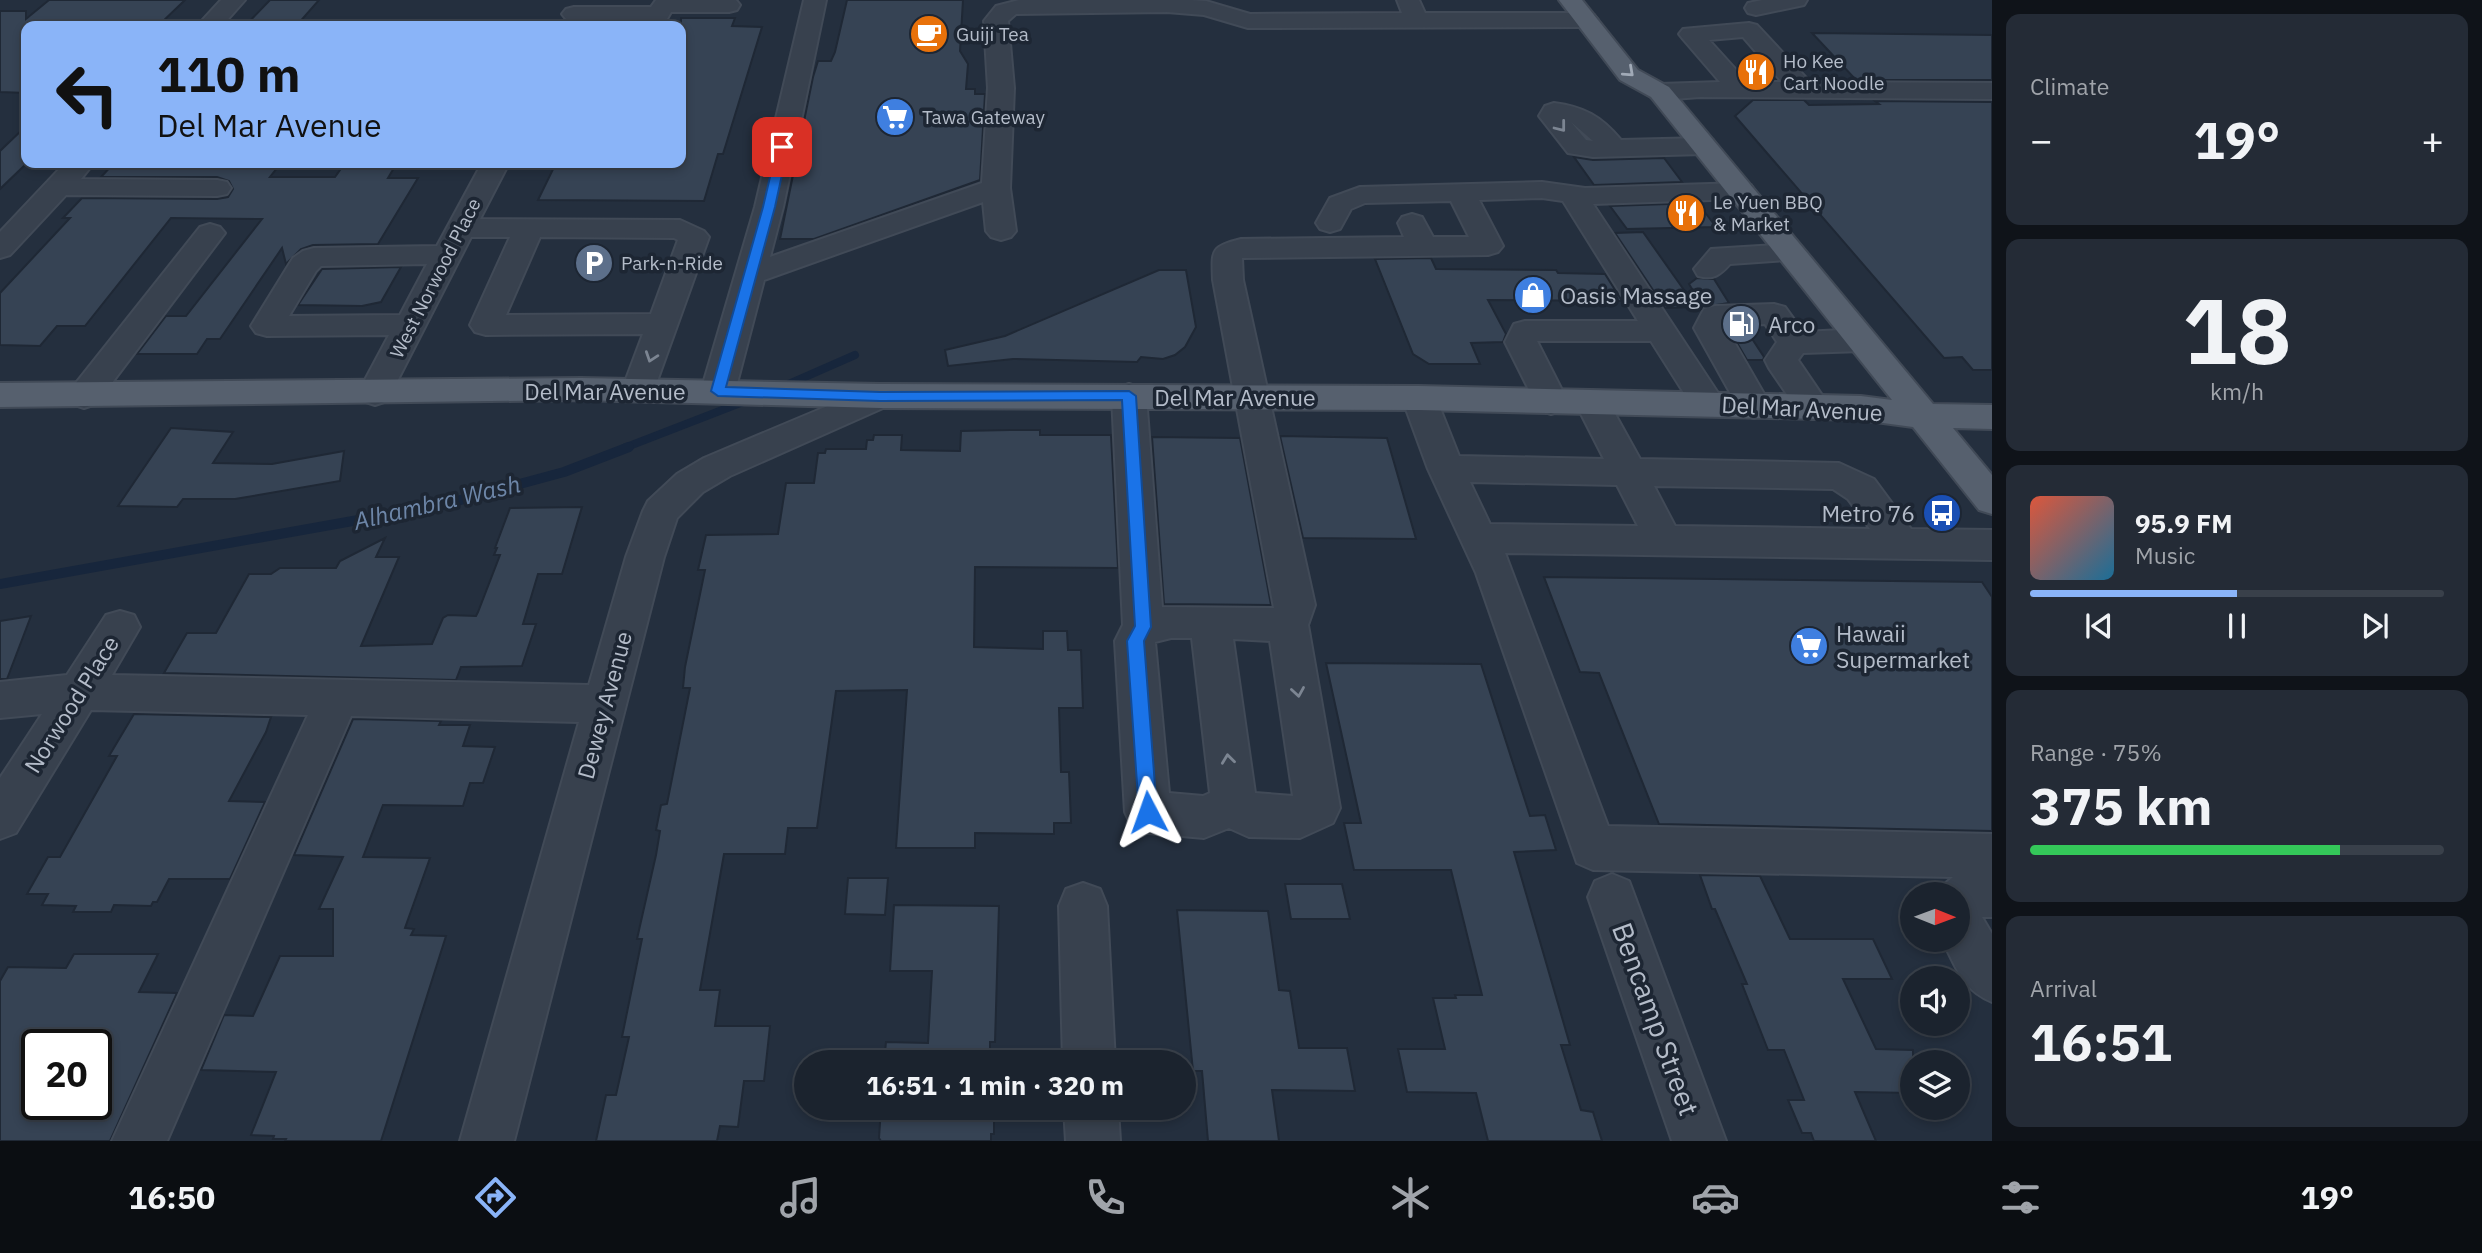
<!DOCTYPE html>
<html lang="en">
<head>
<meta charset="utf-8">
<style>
  :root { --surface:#1b232e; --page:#242b36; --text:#f1f3f6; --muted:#a0a4aa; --line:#39404a; --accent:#8ab4f8 }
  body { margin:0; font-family:"IBM Plex Sans",sans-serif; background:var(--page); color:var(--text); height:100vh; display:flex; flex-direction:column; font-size:26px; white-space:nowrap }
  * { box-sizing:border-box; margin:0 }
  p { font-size:23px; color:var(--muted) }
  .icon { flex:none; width:38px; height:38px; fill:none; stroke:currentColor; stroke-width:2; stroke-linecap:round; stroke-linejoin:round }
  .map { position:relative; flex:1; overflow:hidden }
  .side { display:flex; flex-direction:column; gap:14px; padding:14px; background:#0f1319; width:490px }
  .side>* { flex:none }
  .banner { position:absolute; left:21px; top:21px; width:665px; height:147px; border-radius:14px; box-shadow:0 4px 10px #0003,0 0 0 2px var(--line); background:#8ab4f8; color:#111; overflow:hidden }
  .needle { width:46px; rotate:91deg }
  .controls { position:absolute; left:1900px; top:882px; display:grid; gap:14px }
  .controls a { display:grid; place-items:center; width:70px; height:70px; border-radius:50%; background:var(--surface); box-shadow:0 4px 10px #0003,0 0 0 2px var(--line); font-size:35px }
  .speed { position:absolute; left:21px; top:1029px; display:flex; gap:14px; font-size:35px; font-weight:700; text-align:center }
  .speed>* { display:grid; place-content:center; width:91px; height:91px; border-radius:50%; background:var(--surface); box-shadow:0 4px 10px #0003,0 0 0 2px var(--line); line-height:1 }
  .speed .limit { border:4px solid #111; border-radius:10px; background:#fff; color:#111 }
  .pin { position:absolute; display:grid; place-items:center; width:60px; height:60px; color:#fff; margin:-30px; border-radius:14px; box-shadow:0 4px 10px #0006 }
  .me { position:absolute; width:77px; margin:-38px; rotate:356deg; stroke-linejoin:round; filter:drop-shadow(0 0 5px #0008) }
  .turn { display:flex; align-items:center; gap:24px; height:147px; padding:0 21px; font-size:32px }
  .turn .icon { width:91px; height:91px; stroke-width:2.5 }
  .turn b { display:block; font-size:49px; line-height:60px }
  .big { font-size:52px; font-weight:800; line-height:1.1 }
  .side .tile { flex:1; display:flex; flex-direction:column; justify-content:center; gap:10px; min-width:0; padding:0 24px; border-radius:14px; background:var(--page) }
  .side .dial { align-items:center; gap:0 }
  .dial b { font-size:91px; line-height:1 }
  .song { display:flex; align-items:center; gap:21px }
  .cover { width:84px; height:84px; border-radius:10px; background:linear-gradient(135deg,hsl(10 70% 55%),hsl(200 70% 35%)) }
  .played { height:7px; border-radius:4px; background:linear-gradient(90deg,var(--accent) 50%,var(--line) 50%) }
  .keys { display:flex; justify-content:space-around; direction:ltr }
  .heat { display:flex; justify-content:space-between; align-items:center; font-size:38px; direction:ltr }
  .charge { height:10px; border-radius:5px; background:linear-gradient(90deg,#34c759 75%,var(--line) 0) }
  .trip { position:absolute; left:794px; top:1050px; width:402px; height:70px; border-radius:35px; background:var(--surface); box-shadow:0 4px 10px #0003,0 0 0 2px var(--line); font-weight:800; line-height:70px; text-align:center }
  .menu { display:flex; height:112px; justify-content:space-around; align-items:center; background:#0b0e12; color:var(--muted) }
  .menu .icon { width:49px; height:49px }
  .menu .selected { color:var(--accent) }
  .menu b { font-size:32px; color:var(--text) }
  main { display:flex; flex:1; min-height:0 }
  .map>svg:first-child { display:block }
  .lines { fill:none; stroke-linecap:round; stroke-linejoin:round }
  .stream-far1 { stroke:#17263c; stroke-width:8 }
  .stream { stroke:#17263c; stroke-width:10 }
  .building { fill:#364354; stroke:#1f2835; stroke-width:2; fill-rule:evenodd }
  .minor-casing { stroke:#414a57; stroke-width:4 }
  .major-casing { stroke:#414a57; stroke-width:4 }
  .minor { fill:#38414e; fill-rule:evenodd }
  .major { fill:#56606e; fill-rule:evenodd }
  .oneway { stroke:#a1aab7 }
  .oneway2 { stroke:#7c8592 }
  .route { fill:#1a73e8; stroke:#114b97; stroke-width:2 }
  .labels { text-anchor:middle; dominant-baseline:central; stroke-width:7; stroke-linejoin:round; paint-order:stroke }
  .far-poi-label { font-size:19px; fill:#b4bcc9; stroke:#1d2633; text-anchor:start }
  .far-street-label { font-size:19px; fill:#b4bcc9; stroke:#1d2633 }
  .poi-label { font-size:23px; fill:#b4bcc9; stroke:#1d2633; text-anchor:start }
  .street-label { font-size:23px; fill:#b4bcc9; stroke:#1d2633 }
  .water-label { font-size:24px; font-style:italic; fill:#6d86a8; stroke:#1d2633 }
  .near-street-label { font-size:28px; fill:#b4bcc9; stroke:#1d2633 }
</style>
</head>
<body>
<main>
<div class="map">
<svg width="1992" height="1141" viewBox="0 0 1992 1141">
  <rect width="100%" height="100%" fill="#242f3e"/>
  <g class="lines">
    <path class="stream-far1" d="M782 387 855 355
      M624 448 748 400"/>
    <path class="stream" d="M0 584 442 505 564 472 629 447"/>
  </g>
  <path class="building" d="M49 0H185L159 25 26 26V93L0 92V11H26V19Z
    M270 0H319L298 24 245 26Z
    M847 0H963L960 51 968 64 966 89H975V94H985L980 180 814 239H780L813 77 818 61H831L835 52Z
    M681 18H735L732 26 762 27 723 154H718L704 201 538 200 556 163H681Z
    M1812 33 1992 35V80H1856Z
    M1768 69 1776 79H1748L1740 70Z
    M1753 100H1804L1809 105 1879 104 1875 101 1992 102V370H1973L1962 357 1944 358 1735 116Z
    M26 126V164L0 189V151Z
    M1574 157 1593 160 1664 158 1682 182 1594 185Z
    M114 163H281L270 177H335L345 163H397L388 178H418L378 244 313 245 301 249 286 264 282 248 220 339H207L197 354H137L166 316H186L262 219 171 218 85 326H57L40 346 0 345V293L70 218H63L82 198 217 199 228 197 233 189 229 181 217 177H101Z
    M1698 203 1716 227 1627 229 1610 206Z
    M1643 232 1696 307 1665 308 1615 233Z
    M1431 258 1436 269 1556 270 1558 273 1605 274 1622 301 1488 300 1506 334 1503 342 1471 343 1480 364H1429L1413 354 1375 259Z
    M401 267 381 302 362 306 298 305 322 269Z
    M1159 270H1186L1196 327 1185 347 1175 355 1163 359 1141 357 1137 362 1013 359 948 366 945 350 1005 336Z
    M1697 278 1714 279 1729 303 1703 307 1689 284Z
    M1745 328 1764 357 1763 360H1747L1729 329Z
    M171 428 233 432 213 463 272 464 344 451 340 481 235 499H183L177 507 118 506Z
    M1010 430H1040V435H1111L1118 568 975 567 974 647 1043 649V631H1067L1068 650H1081L1083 708H1059L1061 772H1069L1071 823H1054V834L975 833V848H896L907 690 836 691 817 828H788L785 854H724L700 990H720L715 1026H770L764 1081H744L738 1127 720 1126 717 1141H596L606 1095H616L629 1037H622L642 939H637L656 855 660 831 656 830 661 805 667 804 690 688H683L685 667 705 570H698L706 535 778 534 786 483H814L818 453H825L826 449H866L867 440H873L874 435H902L901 450 960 451 961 431Z
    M1280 436 1387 438 1416 539 1303 538Z
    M1152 437 1240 438 1271 605 1164 604Z
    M582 507 562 574H538L523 624H536L522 666 461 667 456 680 164 673 187 633H216L249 574H271L280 568H336L340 561 385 538 376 557H399L361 646 432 644 443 618 448 615 476 616 478 612 500 555H494L497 548H495L510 508Z
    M1544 577 1982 582 1992 597V831L1659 824 1599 673 1580 672Z
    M31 616 7 679H0V621Z
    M1326 663 1481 664 1530 816 1545 815 1556 850 1514 852 1570 1045H1561L1581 1110 1593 1112 1602 1141H1488L1476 1093 1407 1092 1398 1049H1445L1433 998H1456L1455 995H1482L1451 870H1354L1344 823H1361Z
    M134 714 271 717 266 732 229 801 265 802 230 879H169L157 902H153L151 906 114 905 111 912H73L76 906 42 905 48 894H27L48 857H60L117 756H109Z
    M353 719 441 721 439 725H470L463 746 495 747 483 783H470L463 806 383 805 363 857 430 858 405 928 414 929 411 935 446 936 381 1141H285L286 1139H273L274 1136 251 1135 276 1072 201 1070 224 1015 253 1016 280 956H333V909H319L343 857 294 855Z
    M1700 875 1760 876 1790 939H1873L1892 979H1843L1876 1049 1913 1050V1093L1855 1092 1876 1141H1814L1811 1133H1802L1788 1100H1804L1784 1050H1768L1742 984H1747L1715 909H1712Z
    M848 878H888L885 915 845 914Z
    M1285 884H1342L1350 919H1291Z
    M894 905 999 906 995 1042H990V1058L960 1057V1062H884L886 1042 928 1043 932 971H890Z
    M1177 910 1268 911 1279 990 1290 991 1299 1048H1347L1355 1091 1272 1090 1279 1141H1208L1202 1071H1193Z
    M74 954H158L139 992 177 993 110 1141H0V981L8 967 66 968ZM37 1045H96V1104H37Z
    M881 1108H994V1134H991V1141H881L879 1138Z"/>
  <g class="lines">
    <defs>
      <path id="minor" d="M221 0H245L222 26H197Z
        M656 0H736L740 5 737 10 729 12H671L667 19 659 21H574L566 19 562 14 566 9 574 7H651Z
        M804 0H826L783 207 770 257 982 183 988 88 984 21 996 6 1019 0H1191L1206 1 1250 14 1402 13 1397 0H1419L1425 13H1586L1594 15 1598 20 1594 25 1586 27 1248 28 1204 15 1167 12 1016 14 1008 21 1014 88 1010 188 1016 231 1011 237 1001 240 991 237 986 231 983 202 764 280 735 391 730 399 718 402 706 399 701 391 755 207Z
        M1762 0H1807L1804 5 1756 15 1748 13 1745 8 1748 3Z
        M1749 23 1757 25 1810 82 1992 83V99L1700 97 1660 100 1651 97 1647 92 1651 87 1660 84 1720 82 1683 39 1679 34 1683 29ZM1743 37 1782 82H1747L1709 40Z
        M1554 103C1584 107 1601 116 1621 140L1704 138 1713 140 1717 146 1713 152 1704 154 1593 157 1568 153 1539 116 1545 106ZM1571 122 1593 141 1586 140Z
        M65 163H85L89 169 81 179 217 180 227 182 231 188 227 194 217 196 66 195 10 255 0 258V232Z
        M482 163H509L480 219 680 220 704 231 709 237 651 398 639 401 627 398 622 390 643 334 486 335 475 332 470 325 510 237H471L387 401 375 405 363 401 358 393 389 335 267 336 256 333 251 326 293 258 303 251 314 248 437 246ZM540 237 674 238 678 240 651 314 506 315ZM427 264 400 315 289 316 316 271 321 266Z
        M1542 182 1585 188 1741 183 1751 185 1755 191 1751 197 1741 199 1593 204 1720 396 1725 404 1720 412 1708 416 1696 412 1651 341H1537L1568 402 1563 410 1551 414 1539 410 1505 342 1514 324 1525 321H1638L1563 201 1542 198 1479 200 1503 246 1498 252 1488 255 1242 258 1243 280 1315 605 1308 625 1340 808 1333 823 1300 838 1249 837 1229 828 1204 838 1148 833 1132 827 1125 812 1115 641 1123 625 1112 396 1117 388 1129 384 1141 388 1146 396 1162 607 1274 608 1213 280C1212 250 1210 247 1241 239L1404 237 1398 223 1402 217 1412 214 1422 217 1433 237H1469L1451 201 1365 203 1351 209 1340 229 1330 232 1320 229 1316 223 1330 198 1360 187ZM1171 638H1192L1210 793 1203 796 1169 793 1155 642ZM1233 639 1270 641 1293 796 1255 793Z
        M210 224 220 227 225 233 96 404 84 408 72 404 67 396 72 388 200 227Z
        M1791 244 1801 247 1806 253 1801 259 1730 264C1720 275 1714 280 1698 276L1694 269 1711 249Z
        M1774 304 1785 307 1803 332 1862 329 1873 333 1878 340 1873 347 1862 351 1803 353 1798 360 1830 407 1825 415 1813 419 1801 415 1769 368 1765 360 1777 342 1765 324 1727 326 1726 328 1771 406 1766 414 1754 418 1742 414 1694 328 1704 309 1715 306Z
        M880 384 892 388 897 396 892 404 730 476 703 492 677 518 664 557 514 1141H460L579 722 351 716 167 1141H112L308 715 91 710 16 833 0 839V778L42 714 0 718V682L67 675 106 615 120 611 134 615 140 627 112 675 589 685 626 557 643 511 648 501 677 474 704 458Z
        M1419 386 1431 390 1436 398 1459 456 1604 459 1575 402 1580 394 1592 390 1604 394 1640 459 1839 463 1874 479 1911 529 1992 530V560L1505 553 1608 826 1992 834V917H1982L1992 934V1002C1961 989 1957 968 1942 940H1958V894H1938L1941 887 1953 877 1593 870 1577 863 1476 573 1428 469 1402 398 1407 390ZM1470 482 1617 485 1638 526 1490 524ZM1654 486 1833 489 1848 499 1870 529 1675 526Z
        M1612 874 1629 881 1726 1141H1672L1588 897 1595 881Z
        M1083 883 1100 889 1107 906 1115 1062H1063L1059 906 1066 889Z
        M1064 1108H1118L1120 1141H1066Z"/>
      <path id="major" d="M1559 0H1582L1638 70 1669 87 1933 404 1992 405V429L1953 428 1992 475V514L1979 510 1913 427 1861 420 1419 410 880 408 581 400 0 407V383L581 378 880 384 1419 386 1861 396 1892 400 1651 97 1620 80Z"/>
    </defs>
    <use href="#minor" class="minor-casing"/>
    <use href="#major" class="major-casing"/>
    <use href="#minor" class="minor"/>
    <use href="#major" class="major"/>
  </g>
  <defs><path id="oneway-chevron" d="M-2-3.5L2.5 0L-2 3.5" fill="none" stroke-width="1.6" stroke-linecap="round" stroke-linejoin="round" transform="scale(1.75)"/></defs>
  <use class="oneway" href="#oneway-chevron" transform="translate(1629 72) rotate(42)"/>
  <g class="oneway2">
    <use href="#oneway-chevron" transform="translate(1561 127) rotate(52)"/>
    <use href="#oneway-chevron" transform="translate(651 357) rotate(109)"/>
    <use href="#oneway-chevron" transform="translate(1298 692) rotate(81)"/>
    <use href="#oneway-chevron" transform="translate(1228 759) rotate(-97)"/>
  </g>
  <path class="route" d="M782 143 788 147 775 207 726 387 880 392 1129 391 1136 396 1151 627 1144 641 1157 812 1155 818 1148 821 1141 818 1139 812 1127 641 1135 626 1122 400 880 401 718 396 711 391 763 207 777 147Z"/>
  <defs>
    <symbol id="cafe-disc" viewBox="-11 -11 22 22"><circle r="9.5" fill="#e8710a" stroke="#1d2633"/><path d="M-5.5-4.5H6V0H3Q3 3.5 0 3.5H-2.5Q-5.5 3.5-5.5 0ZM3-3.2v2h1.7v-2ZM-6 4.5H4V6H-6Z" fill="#fff"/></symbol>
    <symbol id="restaurant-disc" viewBox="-11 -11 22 22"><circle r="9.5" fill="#e8710a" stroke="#1d2633"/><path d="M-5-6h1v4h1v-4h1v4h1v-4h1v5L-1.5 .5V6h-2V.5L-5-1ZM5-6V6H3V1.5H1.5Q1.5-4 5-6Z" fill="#fff"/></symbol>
    <symbol id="supermarket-disc" viewBox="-11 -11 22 22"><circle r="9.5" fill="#3f7fe0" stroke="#1d2633"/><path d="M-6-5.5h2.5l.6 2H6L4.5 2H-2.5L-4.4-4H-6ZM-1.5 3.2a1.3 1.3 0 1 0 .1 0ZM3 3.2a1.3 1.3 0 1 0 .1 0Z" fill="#fff"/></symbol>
    <symbol id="parking-disc" viewBox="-11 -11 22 22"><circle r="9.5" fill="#5c6f8a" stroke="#1d2633"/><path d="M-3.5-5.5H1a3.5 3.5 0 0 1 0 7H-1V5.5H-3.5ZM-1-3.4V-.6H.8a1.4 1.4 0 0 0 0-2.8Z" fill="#fff"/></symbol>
    <symbol id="shop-disc" viewBox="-11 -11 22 22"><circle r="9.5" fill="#3f7fe0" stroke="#1d2633"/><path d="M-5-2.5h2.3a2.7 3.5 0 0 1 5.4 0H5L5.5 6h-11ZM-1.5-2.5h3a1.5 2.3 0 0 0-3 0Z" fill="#fff"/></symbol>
    <symbol id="fuel-disc" viewBox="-11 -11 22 22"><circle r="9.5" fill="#5c6f8a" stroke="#1d2633"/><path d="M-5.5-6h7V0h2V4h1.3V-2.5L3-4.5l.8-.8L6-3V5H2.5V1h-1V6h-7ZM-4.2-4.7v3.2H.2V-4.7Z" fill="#fff"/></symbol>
    <symbol id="bus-disc" viewBox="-11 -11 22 22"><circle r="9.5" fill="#1a4fb4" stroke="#1d2633"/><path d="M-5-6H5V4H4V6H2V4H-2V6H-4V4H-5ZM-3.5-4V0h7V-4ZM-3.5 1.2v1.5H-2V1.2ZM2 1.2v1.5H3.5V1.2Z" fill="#fff"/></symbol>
  </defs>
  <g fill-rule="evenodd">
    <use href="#cafe-disc" x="907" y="12" width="44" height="44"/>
    <use href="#restaurant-disc" x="1734" y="50" width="44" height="44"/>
    <use href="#supermarket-disc" x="873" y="95" width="44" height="44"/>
    <use href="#restaurant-disc" x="1664" y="191" width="44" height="44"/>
    <use href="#parking-disc" x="572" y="241" width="44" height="44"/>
    <use href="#shop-disc" x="1511" y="273" width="44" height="44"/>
    <use href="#fuel-disc" x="1719" y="302" width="44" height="44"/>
    <use href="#bus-disc" x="1920" y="491" width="44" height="44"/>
    <use href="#supermarket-disc" x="1787" y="624" width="44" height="44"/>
  </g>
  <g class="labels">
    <g class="far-poi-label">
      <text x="956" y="34">Guiji Tea</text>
      <text x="1783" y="61">Ho Kee<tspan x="1783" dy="22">Cart Noodle</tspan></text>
      <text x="922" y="117">Tawa Gateway</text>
      <text x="1713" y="202">Le Yuen BBQ<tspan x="1713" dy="22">&amp; Market</tspan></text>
      <text x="621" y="263">Park-n-Ride</text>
    </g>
    <g class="far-street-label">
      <text transform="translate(435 278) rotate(-63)">West Norwood Place</text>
    </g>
    <g class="poi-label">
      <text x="1560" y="295">Oasis Massage</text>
      <text x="1768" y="324">Arco</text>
      <text x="1915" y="513" text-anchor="end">Metro 76</text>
      <text x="1836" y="633">Hawaii<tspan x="1836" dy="26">Supermarket</tspan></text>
    </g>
    <g class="street-label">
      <text x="605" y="391">Del Mar Avenue</text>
      <text x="1235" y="397">Del Mar Avenue</text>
      <text transform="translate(1802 408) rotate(3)">Del Mar Avenue</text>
      <text transform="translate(71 704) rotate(-58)">Norwood Place</text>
      <text transform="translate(604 705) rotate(-75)">Dewey Avenue</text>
    </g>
    <g class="water-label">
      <text transform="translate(437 502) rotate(-13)">Alhambra Wash</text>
    </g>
    <g class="near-street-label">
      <text transform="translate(1656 1019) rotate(70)">Bencamp Street</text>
    </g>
  </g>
</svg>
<div class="controls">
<a><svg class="needle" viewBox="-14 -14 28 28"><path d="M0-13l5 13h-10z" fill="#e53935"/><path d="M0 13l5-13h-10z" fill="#a0a4aa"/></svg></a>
<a><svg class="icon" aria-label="sound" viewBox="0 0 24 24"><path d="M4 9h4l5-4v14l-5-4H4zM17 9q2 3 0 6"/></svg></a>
<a><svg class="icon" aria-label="layers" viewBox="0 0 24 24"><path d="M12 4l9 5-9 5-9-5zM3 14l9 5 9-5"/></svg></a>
</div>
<div class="speed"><div class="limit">20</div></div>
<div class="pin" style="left:782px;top:147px;background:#d93025"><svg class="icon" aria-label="arrive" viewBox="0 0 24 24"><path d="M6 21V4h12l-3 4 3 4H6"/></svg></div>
<svg class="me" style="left:1148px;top:812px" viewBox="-20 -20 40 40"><path d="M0-17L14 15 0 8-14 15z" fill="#1a73e8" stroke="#fff" stroke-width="4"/></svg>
<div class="trip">16:51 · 1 min · 320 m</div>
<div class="banner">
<div class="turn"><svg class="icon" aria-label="left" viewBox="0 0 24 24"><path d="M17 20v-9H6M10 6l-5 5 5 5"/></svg><div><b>110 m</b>Del Mar Avenue</div></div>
</div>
</div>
<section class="side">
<div class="tile"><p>Climate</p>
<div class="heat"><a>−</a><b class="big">19°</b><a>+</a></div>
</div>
<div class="tile dial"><b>18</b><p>km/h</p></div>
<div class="tile">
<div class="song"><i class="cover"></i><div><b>95.9 FM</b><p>Music</p></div></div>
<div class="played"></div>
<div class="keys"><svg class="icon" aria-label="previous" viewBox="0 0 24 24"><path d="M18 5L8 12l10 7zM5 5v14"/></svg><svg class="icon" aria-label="pause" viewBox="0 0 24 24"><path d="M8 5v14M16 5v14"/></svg><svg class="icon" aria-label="next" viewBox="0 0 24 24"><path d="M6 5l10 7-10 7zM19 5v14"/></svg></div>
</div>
<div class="tile"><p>Range · 75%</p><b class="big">375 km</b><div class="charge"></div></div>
<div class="tile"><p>Arrival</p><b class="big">16:51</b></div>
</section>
</main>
<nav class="menu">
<b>16:50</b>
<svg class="icon selected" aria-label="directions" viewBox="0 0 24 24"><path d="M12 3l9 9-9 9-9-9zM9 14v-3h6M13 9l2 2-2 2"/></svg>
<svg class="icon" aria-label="music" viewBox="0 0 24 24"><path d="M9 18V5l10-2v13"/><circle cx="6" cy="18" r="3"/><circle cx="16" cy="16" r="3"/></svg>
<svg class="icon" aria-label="phone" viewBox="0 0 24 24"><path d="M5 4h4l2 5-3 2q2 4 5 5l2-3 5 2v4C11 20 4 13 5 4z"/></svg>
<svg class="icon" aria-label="climate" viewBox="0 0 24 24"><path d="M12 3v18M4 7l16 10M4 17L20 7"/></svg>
<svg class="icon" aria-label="car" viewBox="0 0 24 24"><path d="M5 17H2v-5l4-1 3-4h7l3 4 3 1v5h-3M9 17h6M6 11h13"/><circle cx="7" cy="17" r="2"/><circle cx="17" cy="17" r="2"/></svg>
<svg class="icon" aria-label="filters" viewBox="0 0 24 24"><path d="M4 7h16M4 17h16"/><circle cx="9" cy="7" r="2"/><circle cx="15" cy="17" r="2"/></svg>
<b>19°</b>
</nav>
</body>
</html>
